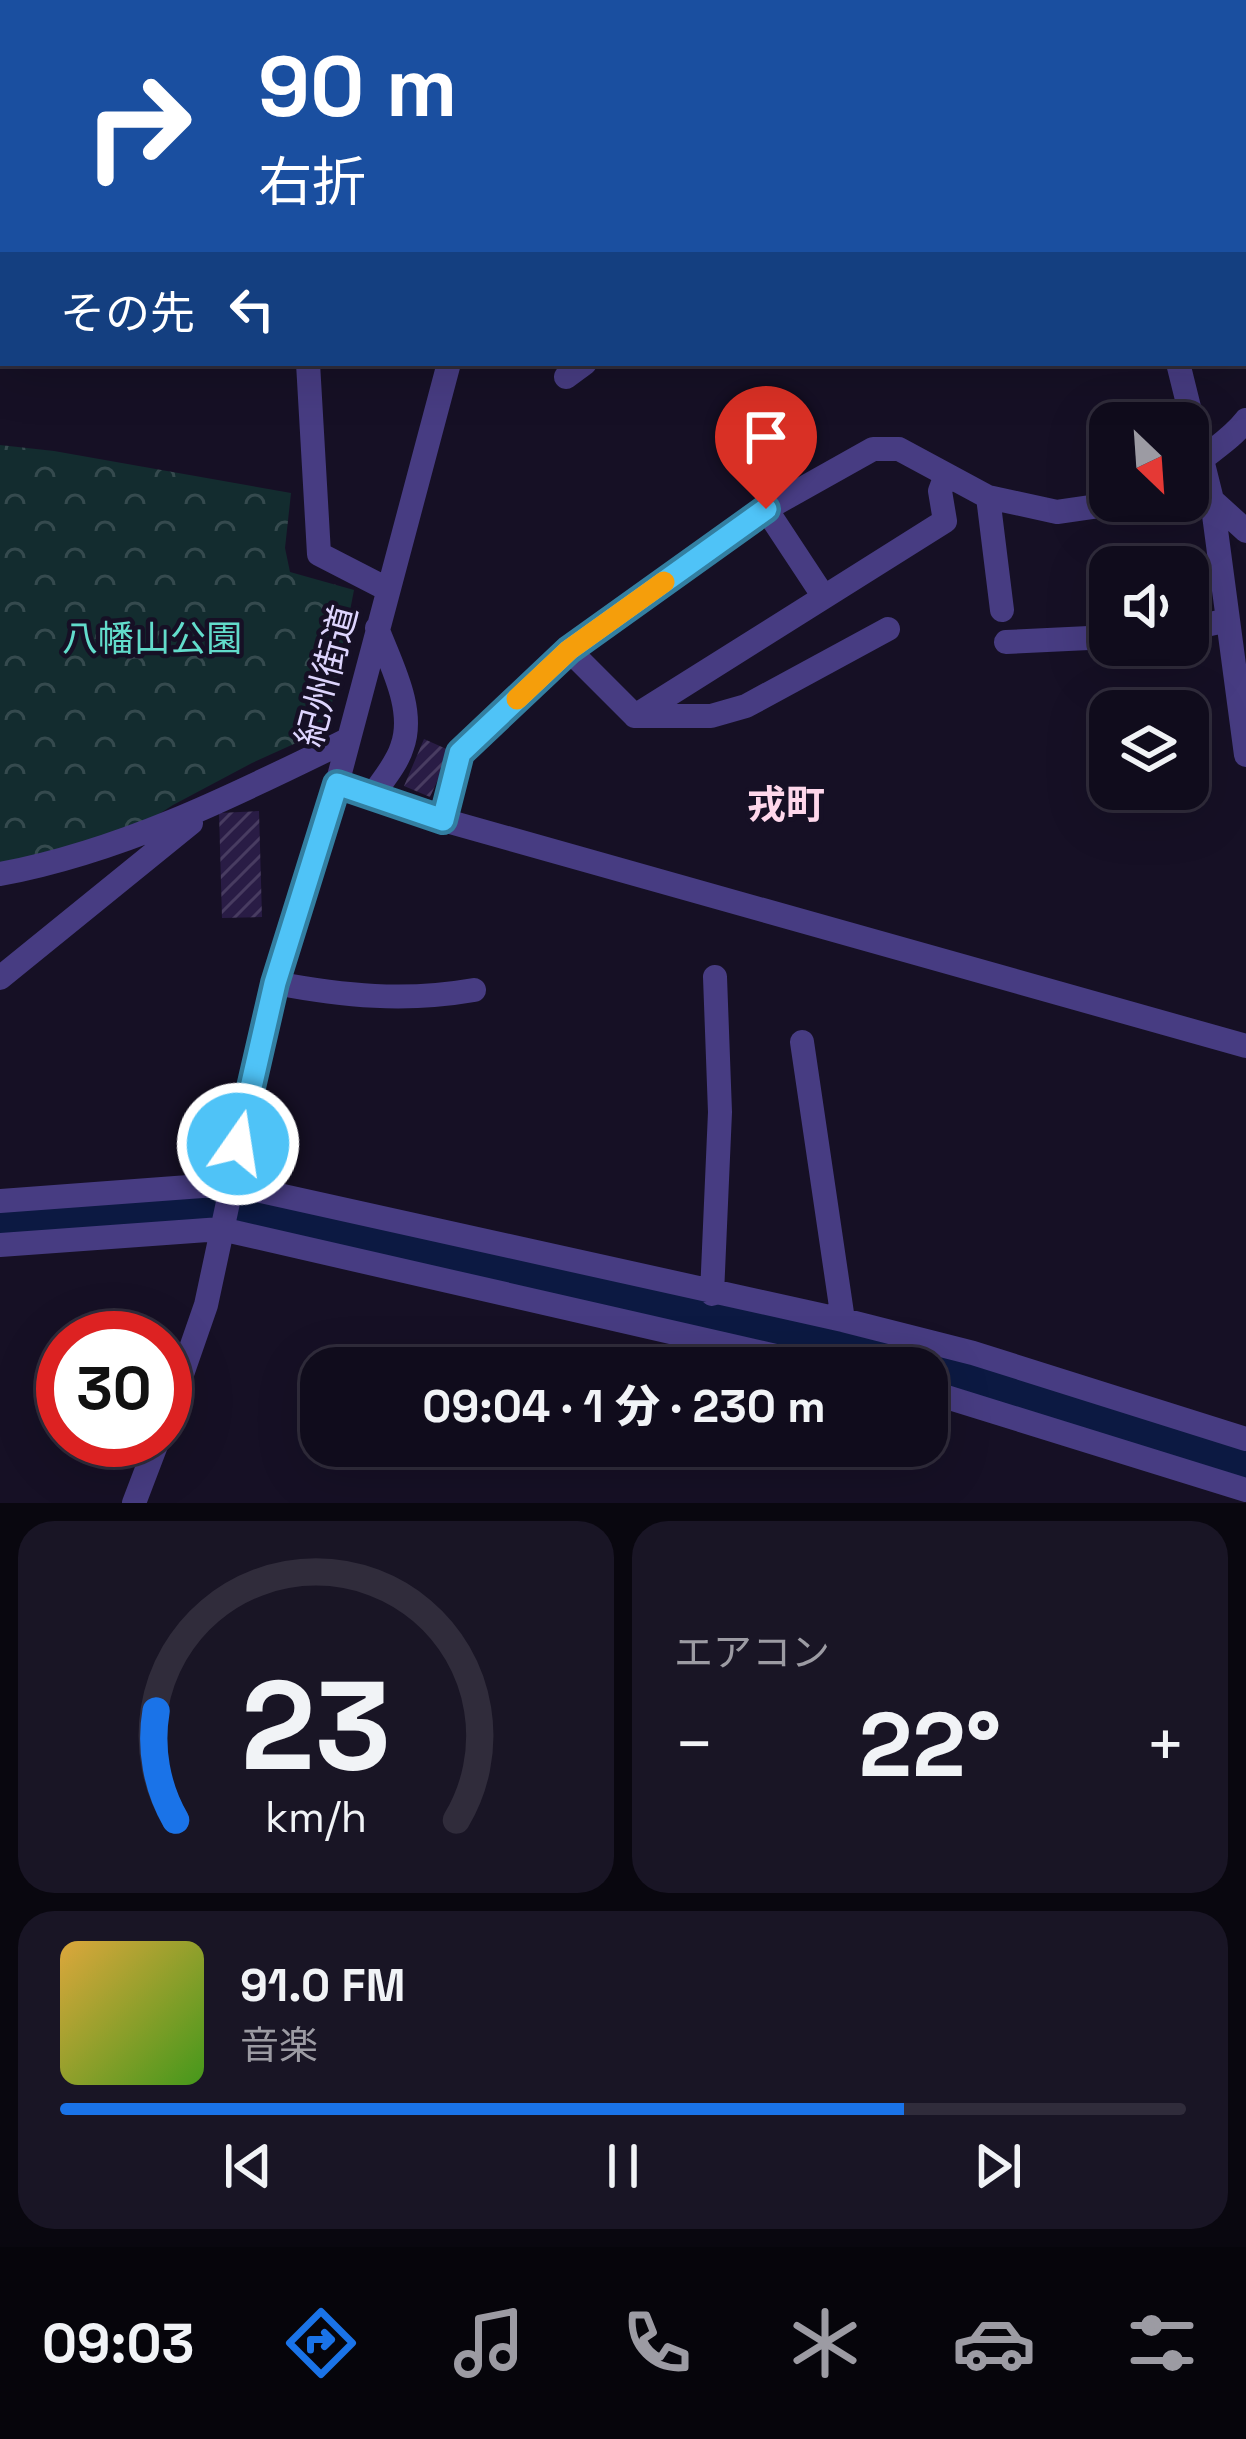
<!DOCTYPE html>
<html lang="ja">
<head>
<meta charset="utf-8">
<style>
  :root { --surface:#100c1c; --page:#191525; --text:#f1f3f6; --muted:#9c9ba3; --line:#302c3b; --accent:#1a73e8 }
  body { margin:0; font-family:"Space Grotesk","Noto Sans JP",sans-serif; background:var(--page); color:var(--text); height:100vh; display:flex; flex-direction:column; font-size:45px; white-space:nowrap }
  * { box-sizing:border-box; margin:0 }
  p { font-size:39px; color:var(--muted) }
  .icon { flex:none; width:66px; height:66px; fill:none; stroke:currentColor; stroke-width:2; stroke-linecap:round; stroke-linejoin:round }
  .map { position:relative; height:1503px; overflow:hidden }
  .details { display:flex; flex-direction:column; gap:18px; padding:18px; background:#09070f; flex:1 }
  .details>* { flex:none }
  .top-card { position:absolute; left:0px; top:0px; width:1248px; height:366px; box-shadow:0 12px 48px #0002,0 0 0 3px var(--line); background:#1a4fa0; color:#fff; overflow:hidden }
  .needle { width:78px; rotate:155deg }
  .buttons { position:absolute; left:1089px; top:402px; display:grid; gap:24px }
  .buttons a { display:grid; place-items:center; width:120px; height:120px; border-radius:24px; background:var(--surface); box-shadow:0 12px 48px #0002,0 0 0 3px var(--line); font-size:60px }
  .speed { position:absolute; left:36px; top:1311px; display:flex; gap:24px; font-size:60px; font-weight:700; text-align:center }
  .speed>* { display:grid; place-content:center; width:156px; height:156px; border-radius:50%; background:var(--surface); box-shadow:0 12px 48px #0002,0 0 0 3px var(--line); line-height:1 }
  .speed .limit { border:18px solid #d22; background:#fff; color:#111 }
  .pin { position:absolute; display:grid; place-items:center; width:102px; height:102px; color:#fff; margin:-123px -51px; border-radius:50% 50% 50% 0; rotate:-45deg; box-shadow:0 0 12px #0007 }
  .pin .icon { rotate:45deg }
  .me { position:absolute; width:132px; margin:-66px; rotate:13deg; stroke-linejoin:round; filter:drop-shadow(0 0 9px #0008) }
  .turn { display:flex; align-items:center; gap:42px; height:252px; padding:0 60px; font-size:54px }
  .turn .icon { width:156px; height:156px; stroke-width:2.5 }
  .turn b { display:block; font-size:84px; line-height:102px }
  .then { display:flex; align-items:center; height:114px; padding:0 60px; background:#0003; gap:24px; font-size:45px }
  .big { font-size:90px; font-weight:800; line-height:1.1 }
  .details .tile { flex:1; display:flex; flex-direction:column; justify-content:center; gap:18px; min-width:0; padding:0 42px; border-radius:36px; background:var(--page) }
  .details .dial { align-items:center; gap:0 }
  .dial svg { height:312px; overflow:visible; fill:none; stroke:var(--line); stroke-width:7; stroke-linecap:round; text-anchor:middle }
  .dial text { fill:var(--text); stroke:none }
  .song { display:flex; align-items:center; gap:36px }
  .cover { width:144px; height:144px; border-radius:18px; background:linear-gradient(135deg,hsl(40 70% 55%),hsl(100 70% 35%)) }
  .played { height:12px; border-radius:6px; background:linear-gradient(90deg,var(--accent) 75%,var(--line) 75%) }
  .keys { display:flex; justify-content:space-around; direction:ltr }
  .heat { display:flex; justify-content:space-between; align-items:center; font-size:66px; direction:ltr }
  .details .tiles { flex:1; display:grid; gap:18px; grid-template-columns:1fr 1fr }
  .tile:last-child { grid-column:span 2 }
  .trip { position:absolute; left:300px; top:1347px; width:648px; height:120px; border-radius:36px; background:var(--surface); box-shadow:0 12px 48px #0002,0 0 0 3px var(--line); font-weight:800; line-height:120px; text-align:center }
  .dock { display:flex; height:192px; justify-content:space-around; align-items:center; background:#06050b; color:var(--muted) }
  .dock .icon { width:84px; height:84px }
  .dock .selected { color:var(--accent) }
  .dock b { font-size:54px; color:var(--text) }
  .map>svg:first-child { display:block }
  .park { fill:url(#park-crowns) }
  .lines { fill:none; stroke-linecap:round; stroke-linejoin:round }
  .river { stroke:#0c1942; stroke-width:51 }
  .building { fill:url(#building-hatch) }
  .street { stroke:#473c82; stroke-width:24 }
  .route-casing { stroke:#337fa1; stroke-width:30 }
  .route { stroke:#4fc3f7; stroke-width:21 }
  .slow { stroke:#f59e0b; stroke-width:21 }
  .labels { text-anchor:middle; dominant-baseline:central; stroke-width:9; stroke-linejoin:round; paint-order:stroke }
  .park-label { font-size:36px; fill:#62dccb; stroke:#161025 }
  .street-label { font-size:36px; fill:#ded5fe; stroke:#161025 }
  .neighbourhood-label { font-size:39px; font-weight:bold; fill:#fed7eb; stroke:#161025 }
</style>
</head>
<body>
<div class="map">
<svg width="1246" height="1503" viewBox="0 0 1246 1503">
  <defs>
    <pattern id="park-crowns" width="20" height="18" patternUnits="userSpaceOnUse" patternTransform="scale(3)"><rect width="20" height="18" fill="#132c2f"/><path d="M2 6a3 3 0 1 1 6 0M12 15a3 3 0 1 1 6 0" fill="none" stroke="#354a4e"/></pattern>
    <pattern id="building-hatch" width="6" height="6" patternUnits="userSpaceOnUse" patternTransform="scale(3)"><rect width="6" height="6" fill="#291c45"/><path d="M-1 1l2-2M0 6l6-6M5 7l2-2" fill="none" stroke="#483c61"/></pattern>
  </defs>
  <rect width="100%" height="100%" fill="#161025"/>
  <path class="park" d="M0 445 54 451 291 493 285 548 290 572 354 590 327 729 252 763 173 805 109 846 0 863Z"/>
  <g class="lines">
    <path class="river" d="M0 1220 199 1204 244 1208 918 1368
      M927 1370 1246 1458"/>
  </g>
  <path class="building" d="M424 739 451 751 430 797 404 786Z
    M259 811 262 917 222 918 219 813Z"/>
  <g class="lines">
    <path class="street" d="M1121 0V3
      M562 1 687 3
      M311 3 312 0
      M1245 18H1246
      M308 363 319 554 387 589
      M1178 363 1212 500 1246 755
      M566 377 585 363
      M1188 472C1207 452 1229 442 1246 420
      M988 497 1002 610
      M1212 500 1246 531
      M766 509 824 597
      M1188 629 1228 620
      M1006 642 1110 637
      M569 650 635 716H711L746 706 888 629
      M635 716 945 521 940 491 946 475
      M337 784 443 820 1246 1046
      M372 796C382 781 397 764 402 747 416 709 390 663 377 628
      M443 820 460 753 569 650 766 509 873 449H899L988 497 1057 512 1133 501
      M0 874C123 851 235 795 347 740
      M0 978 191 823
      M275 983C344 996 405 1002 474 990
      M802 1042 843 1320
      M0 1201 229 1184 843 1320 973 1353 1246 1439
      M0 1245 221 1229 828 1368
      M712 1294 720 1112 715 977
      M927 1391 1246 1490
      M165 1423 206 1305 275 983 337 784 449 363
      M134 1503 158 1440"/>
  </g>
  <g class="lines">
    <defs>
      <path id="route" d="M238 1144 275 983 337 784 443 820 460 753 569 650 766 509"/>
    </defs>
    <use href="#route" class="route-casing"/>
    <use href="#route" class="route"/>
    <path class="slow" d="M517 699 569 650 664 582"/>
  </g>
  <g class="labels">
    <g class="park-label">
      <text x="152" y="639">八幡山公園</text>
    </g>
    <g class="street-label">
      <text transform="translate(327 676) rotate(-75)">紀州街道</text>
    </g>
    <g class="neighbourhood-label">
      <text x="786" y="804">戎町</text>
    </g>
  </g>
</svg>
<div class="buttons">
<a><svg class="needle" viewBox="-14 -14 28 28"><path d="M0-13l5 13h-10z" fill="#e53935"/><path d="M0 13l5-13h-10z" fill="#9c9ba3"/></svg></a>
<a><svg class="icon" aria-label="sound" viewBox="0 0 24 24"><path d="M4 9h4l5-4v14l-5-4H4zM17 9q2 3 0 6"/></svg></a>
<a><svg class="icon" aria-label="layers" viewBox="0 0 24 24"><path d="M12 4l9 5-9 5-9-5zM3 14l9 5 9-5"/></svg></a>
</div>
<div class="speed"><div class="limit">30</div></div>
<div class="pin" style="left:766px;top:509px;background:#d93025"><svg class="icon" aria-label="arrive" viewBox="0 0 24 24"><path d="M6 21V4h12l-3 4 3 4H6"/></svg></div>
<svg class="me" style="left:238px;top:1144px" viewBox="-20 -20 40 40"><circle r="17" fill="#4fc3f7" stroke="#fff" stroke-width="3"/><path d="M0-11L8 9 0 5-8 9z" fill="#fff"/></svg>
<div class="trip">09:04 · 1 分 · 230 m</div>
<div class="top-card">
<div class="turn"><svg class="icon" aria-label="right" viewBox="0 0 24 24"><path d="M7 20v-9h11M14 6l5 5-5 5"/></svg><div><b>90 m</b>右折</div></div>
<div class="then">その先<svg class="icon" aria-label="left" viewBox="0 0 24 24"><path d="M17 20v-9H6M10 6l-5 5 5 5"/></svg></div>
</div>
</div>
<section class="details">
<div class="tiles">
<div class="tile dial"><svg viewBox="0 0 100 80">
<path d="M14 69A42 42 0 1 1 86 69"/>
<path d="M14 69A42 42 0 0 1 9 41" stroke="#1a73e8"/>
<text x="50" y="56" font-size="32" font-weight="700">23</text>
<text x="50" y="72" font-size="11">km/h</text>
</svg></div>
<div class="tile"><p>エアコン</p>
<div class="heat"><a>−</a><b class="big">22°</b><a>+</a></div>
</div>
<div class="tile">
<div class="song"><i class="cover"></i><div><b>91.0 FM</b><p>音楽</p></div></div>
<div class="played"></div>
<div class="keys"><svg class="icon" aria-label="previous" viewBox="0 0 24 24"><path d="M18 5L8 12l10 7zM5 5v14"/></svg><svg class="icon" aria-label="pause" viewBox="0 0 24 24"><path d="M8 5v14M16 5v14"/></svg><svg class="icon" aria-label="next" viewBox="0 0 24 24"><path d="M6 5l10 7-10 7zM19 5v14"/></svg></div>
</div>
</div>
</section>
<nav class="dock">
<b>09:03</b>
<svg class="icon selected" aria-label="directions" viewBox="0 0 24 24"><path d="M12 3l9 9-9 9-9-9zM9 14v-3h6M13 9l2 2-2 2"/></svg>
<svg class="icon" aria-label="music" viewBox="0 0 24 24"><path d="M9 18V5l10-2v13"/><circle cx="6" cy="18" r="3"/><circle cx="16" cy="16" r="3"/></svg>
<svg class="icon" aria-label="phone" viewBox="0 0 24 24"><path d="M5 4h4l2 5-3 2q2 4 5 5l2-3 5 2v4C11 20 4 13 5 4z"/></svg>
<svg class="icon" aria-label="climate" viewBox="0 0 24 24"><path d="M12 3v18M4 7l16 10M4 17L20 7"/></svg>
<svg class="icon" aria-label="car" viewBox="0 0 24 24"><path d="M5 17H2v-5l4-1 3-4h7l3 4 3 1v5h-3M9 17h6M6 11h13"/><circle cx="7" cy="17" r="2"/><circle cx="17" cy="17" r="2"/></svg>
<svg class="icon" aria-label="filters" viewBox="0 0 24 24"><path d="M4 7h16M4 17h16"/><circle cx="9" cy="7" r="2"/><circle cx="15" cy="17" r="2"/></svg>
</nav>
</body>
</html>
